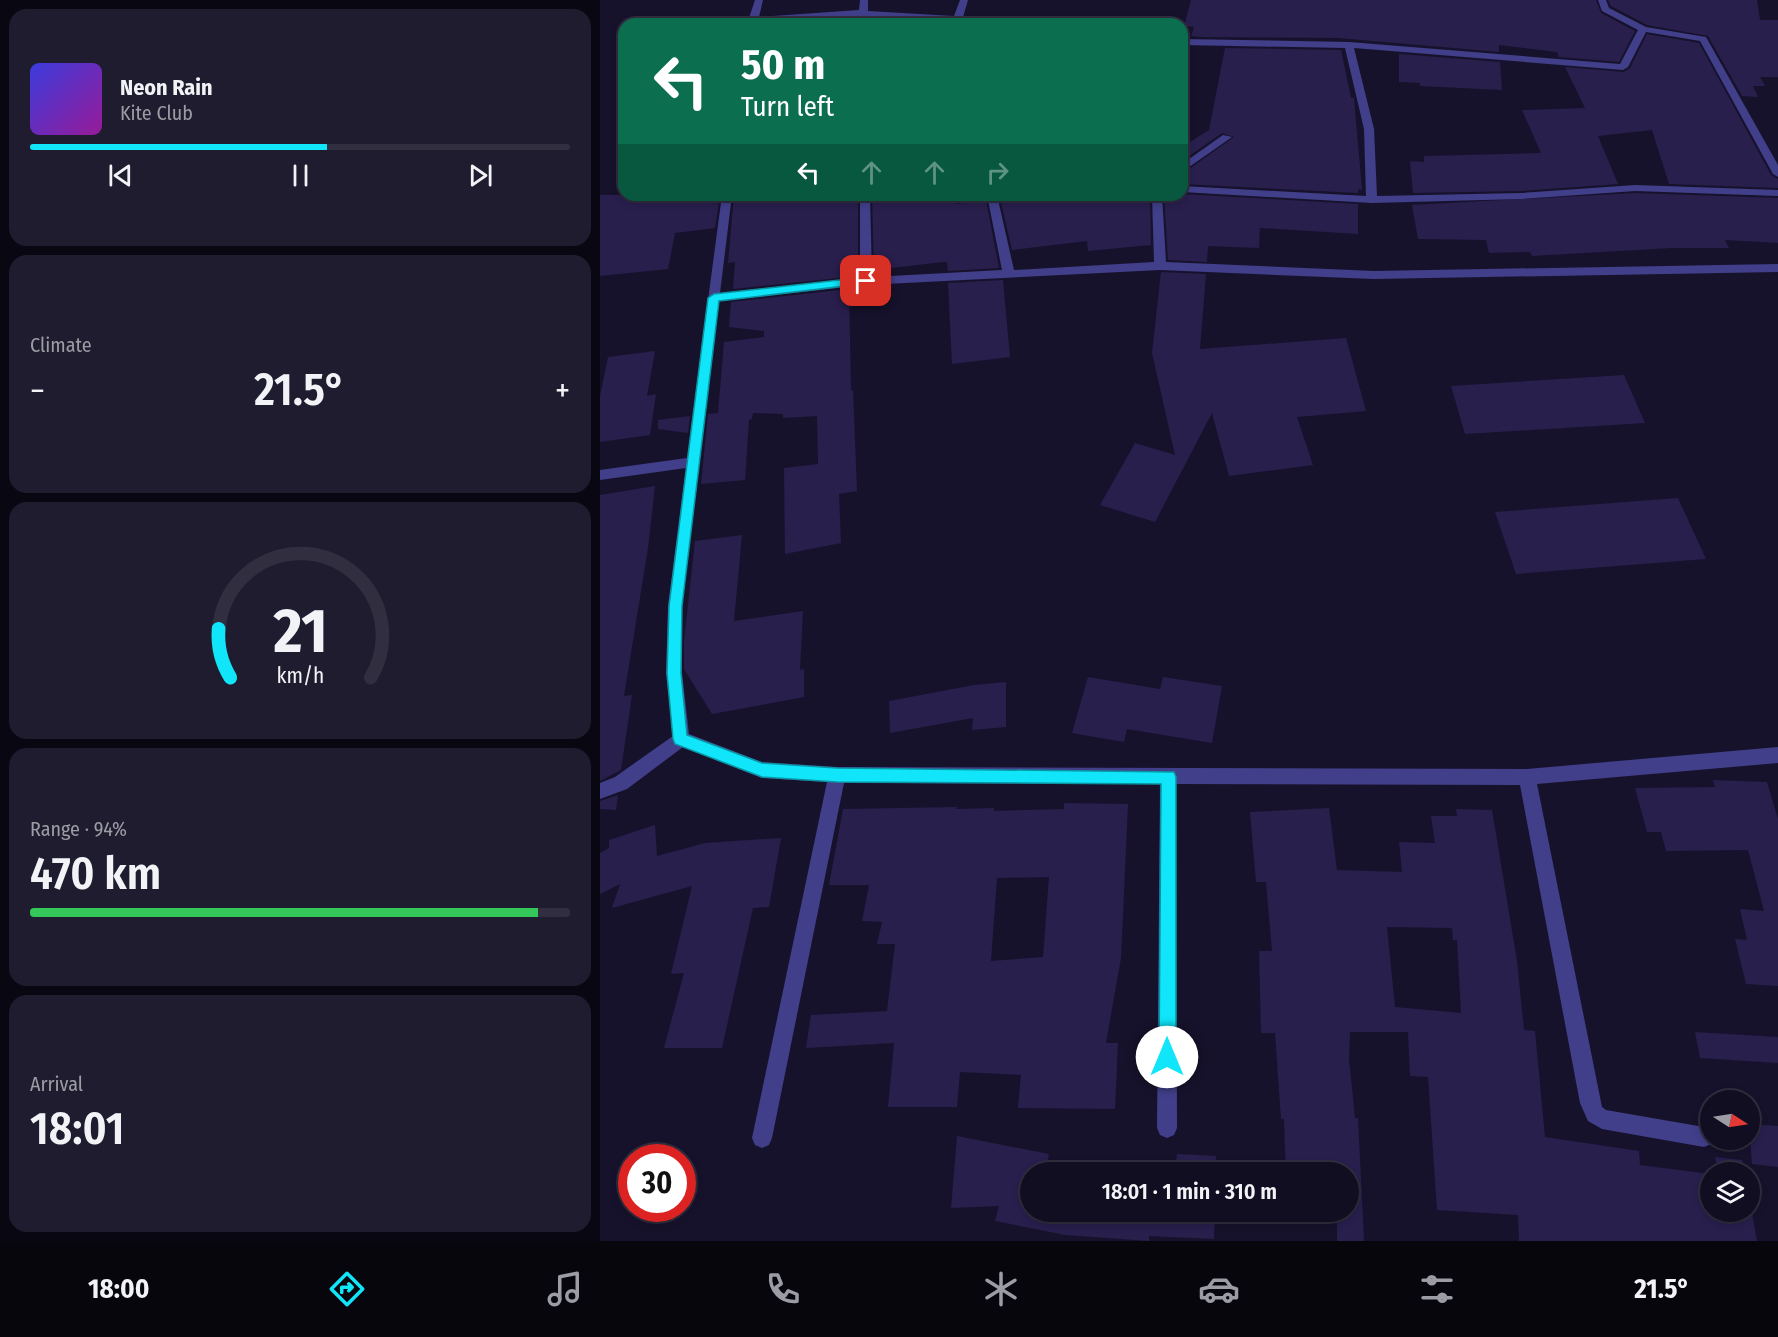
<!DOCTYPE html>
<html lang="en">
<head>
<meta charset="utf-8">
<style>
  :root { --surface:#110e21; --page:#1e1c2e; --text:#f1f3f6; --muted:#9c9ca5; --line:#302e3f; --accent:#10e5f9 }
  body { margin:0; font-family:"Fira Sans Condensed",sans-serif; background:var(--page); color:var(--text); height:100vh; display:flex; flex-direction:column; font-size:22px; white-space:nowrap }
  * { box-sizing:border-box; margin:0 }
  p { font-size:20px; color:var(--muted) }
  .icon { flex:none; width:33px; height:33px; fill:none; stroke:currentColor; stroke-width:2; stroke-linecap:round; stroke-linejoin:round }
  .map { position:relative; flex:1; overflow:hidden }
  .side { display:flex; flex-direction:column; gap:9px; padding:9px; background:#090812; width:600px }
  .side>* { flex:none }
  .hud { position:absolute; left:18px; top:18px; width:570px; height:183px; border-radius:18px; box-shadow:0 3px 9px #0003,0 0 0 2px var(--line); background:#0b6e4f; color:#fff; overflow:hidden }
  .needle { width:39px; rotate:102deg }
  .fabs { position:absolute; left:1100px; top:1090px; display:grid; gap:12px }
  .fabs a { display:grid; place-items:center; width:60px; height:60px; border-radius:50%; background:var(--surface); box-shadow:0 3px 9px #0003,0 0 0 2px var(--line); font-size:30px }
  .speed { position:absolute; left:18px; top:1144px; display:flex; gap:12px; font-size:30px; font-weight:700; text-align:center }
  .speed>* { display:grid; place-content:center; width:78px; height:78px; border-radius:50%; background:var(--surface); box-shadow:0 3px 9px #0003,0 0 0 2px var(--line); line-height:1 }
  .speed .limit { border:9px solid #d22; background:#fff; color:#111 }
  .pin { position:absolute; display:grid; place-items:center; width:51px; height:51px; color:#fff; margin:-26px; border-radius:12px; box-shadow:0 3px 9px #0006 }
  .me { position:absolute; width:66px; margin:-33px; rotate:0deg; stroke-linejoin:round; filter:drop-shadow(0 0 4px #0008) }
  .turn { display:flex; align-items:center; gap:21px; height:126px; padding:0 24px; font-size:27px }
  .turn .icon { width:78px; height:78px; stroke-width:2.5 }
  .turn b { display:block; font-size:42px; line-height:51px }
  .lanes { display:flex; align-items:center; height:57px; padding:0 24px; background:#0003; justify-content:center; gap:30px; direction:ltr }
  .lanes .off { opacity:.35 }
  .big { font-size:45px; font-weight:600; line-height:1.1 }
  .side .widget { flex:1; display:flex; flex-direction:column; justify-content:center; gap:9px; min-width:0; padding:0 21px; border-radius:18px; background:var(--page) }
  .side .dial { align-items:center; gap:0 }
  .dial svg { height:156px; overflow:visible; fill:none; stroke:var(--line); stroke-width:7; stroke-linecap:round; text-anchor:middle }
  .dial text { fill:var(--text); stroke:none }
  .song { display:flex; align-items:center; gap:18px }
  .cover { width:72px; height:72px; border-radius:9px; background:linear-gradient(135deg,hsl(240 70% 55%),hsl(300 70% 35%)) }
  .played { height:6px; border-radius:3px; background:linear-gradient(90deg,var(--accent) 55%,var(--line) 55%) }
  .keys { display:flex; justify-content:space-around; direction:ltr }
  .heat { display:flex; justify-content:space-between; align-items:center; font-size:33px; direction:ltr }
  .charge { height:9px; border-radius:4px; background:linear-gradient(90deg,#34c759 94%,var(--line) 0) }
  .trip { position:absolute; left:420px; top:1162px; width:339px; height:60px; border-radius:30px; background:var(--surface); box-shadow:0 3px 9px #0003,0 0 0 2px var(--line); font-weight:600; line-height:60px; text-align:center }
  .tabs { display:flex; height:96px; justify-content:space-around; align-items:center; background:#07060d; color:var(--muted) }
  .tabs .icon { width:42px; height:42px }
  .tabs .on { color:var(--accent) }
  .tabs b { font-size:27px; color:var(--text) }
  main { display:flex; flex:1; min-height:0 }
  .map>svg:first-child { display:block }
  .building { fill:#281f4d; fill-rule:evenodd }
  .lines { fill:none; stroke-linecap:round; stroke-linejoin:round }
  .minor { fill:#413f8a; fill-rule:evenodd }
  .route { fill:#10e5f9; stroke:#0a95a2; stroke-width:1.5 }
</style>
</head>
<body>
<main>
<section class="side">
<div class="widget">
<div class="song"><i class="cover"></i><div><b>Neon Rain</b><p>Kite Club</p></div></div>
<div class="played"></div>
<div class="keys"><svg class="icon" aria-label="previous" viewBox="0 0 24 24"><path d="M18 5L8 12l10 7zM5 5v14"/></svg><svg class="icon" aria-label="pause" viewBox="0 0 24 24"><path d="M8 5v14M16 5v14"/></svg><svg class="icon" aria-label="next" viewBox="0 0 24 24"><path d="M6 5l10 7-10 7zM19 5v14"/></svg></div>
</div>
<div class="widget"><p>Climate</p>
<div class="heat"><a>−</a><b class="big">21.5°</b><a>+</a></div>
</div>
<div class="widget dial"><svg viewBox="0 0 100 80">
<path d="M14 69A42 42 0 1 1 86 69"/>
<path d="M14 69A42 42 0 0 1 8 44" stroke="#10e5f9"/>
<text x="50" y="56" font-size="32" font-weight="700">21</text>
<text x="50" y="72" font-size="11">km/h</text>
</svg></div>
<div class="widget"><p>Range · 94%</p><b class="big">470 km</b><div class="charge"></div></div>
<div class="widget"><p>Arrival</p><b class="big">18:01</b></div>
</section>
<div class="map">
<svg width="1178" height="1241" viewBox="0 0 1178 1241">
  <rect width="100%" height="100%" fill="#17122c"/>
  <path class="building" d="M591 0H996L1001 13 1035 31 1019 62 959 57 957 52 899 45V52L738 38 601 37 591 36 594 27 584 26Z
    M1008 0H1157L1160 20H1178V77H1160L1165 86H1153L1158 97 1142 96 1108 36 1047 25 1011 6Z
    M1047 34 1099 43 1171 175 1178 179V188L1069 184 1052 130 998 136 1018 184 922 191 813 193 810 161 824 162V156L941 153 922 110 985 108 965 67 1024 72 1030 68Z
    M625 48 741 50 751 98H754L762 190 758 189V193L582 184V174L634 137 622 133 582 161V147L609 130Z
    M799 54 900 62 902 90 820 86V83L799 82Z
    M1035 193 1178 198V243L1125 240 1129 248H1072L932 256 930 252 889 253 886 240 818 239 812 205Z
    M582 194 758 204V234L660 228 659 248 608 246 607 262 568 260 564 195Z
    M0 195H120L115 228 75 233 68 269 0 276Z
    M134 195H258V272L248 274 249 277 133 289 135 262 128 263Z
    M272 195H355L356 204 386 200 399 268 348 271 347 262H343L274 270Z
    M403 195H550L551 245 488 251 487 241 412 250 400 198H404Z
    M561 272 606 274 600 349 746 338 766 411 697 417 713 465 629 476 612 413 555 522 500 505 535 443 575 455 552 353Z
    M403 280 410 357 352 364 348 283Z
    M249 289 251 390H253L257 491 239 494 241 543 185 554 184 468 218 464 217 416 183 418V414L153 413 152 419 149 420 145 480 101 484 108 414 118 413 124 342 164 337V331L129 327 131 302Z
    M55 351 47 396 56 394 50 435 0 442V396L8 357Z
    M1024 375 1045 423 865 434 851 386Z
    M90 416 88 433 58 429V420Z
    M55 486 48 548 24 696 32 695 21 770 0 781V495Z
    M1078 498 1106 559 916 574 895 512Z
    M142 535 134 621 203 611 200 670 204 669V697L112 714 84 669V641L95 541Z
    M488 677 560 689 563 677 622 686 612 743 527 729 524 742 472 733Z
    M406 682V727L372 730 373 718 290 733 289 701 374 685Z
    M1113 780 1167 782 1178 819V986L1146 984 1135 939 1147 940 1140 909 1164 911 1148 850 1066 851 1061 832H1047L1035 788 1115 787Z
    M18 795 16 810 0 809V801Z
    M464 803 528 804 521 958 506 1043H518L515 1109 418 1108 421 1075 360 1072 357 1107H288L294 1043 206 1048 211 1015 287 1011 295 944H277L282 922 262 921 269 885H229L243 809 357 807 356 809 394 808V811L464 809ZM449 877 443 957 391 961 397 878Z
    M729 808 737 870 802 872 799 842 835 843 831 816H857L856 809 892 810 917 961 924 1030 935 1031 945 1137 1039 1151 1040 1165 1110 1174V1212H1149V1197L1157 1241H919L918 1215 837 1210 828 1077 810 1076 808 1032H750L749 1059 755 1118H758L764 1241H737V1212H748V1173H686L684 1119H681L675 1033H661L659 951H672L666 882H656L650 812ZM787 927 852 928 853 940H857L861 1013 795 1007Z
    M55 825 57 856 105 843 181 838 169 907 153 908 122 1048H64L84 973 71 974 92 886 12 908 20 884 0 894V853L9 848V840Z
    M1095 1032 1178 1037V1063L1100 1058Z
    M1149 1124 1178 1126V1167L1152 1164Z
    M357 1136 449 1154 446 1168 473 1173H430V1212H615L614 1239 549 1236V1241L465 1235 395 1221 399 1206 351 1208Z
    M577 1154 616 1156 615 1173H531L532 1160 576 1162Z
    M1115 1157 1142 1160 1145 1173H1118Z"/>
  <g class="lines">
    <path class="minor" d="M155 0H163L159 17 259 10 260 0H268V11L354 16 360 0H368L361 24 267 16V24H257L258 16 147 24Z
      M998 0H1006L1009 8 1046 27 1106 37 1178 165V177L1173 174 1100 41 1046 32 1028 67 1023 70 754 48 774 129 777 196 922 193 1035 185 1178 190V196L1035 191 922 199 772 203 582 192V186L766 196 764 129 745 48 582 45V39L749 42 1020 64 1038 30 1002 11Z
      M623 135 632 137 582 172V164Z
      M122 195H132L120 293 260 278V195H270L272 277 402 270 387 195H397L414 270 554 262 552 195H562L566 262 774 271 1178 264V272L774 279 560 270 266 285 119 301 82 606V673L89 734 162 762 237 767 927 769 1178 747V763L937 784 1002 1107 1006 1110 1104 1127 1110 1129V1140H1113L1111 1144 1104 1147 1002 1129 988 1121 980 1103 920 785 576 784 577 1128 574 1135 567 1138 560 1135 557 1128 560 784 244 783 172 1138 169 1145 162 1148 155 1145 152 1138 227 782 162 778 83 747 27 789 0 799V783L15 777 73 736 66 673 68 606 86 468 0 480V470L87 458Z"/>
  </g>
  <path class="route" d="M266 277 272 281 270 283 119 301 82 606 81 673 87 735 162 763 237 768 574 772 576 777V1057L574 1064 567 1066 561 1064 559 1057 561 784 237 782 162 777 75 744 73 739 67 673 69 606 108 298 114 294Z"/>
</svg>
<div class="fabs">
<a><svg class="needle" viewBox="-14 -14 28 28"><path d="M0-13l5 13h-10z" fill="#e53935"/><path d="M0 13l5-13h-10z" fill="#9c9ca5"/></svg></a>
<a><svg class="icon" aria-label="layers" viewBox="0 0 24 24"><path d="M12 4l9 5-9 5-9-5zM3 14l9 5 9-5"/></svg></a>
</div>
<div class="speed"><div class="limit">30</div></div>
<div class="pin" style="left:266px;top:281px;background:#d93025"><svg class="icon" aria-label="arrive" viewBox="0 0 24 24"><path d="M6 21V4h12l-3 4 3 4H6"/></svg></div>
<svg class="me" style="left:567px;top:1057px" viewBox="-20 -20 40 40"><circle r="19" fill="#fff"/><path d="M0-13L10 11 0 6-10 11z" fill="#10e5f9"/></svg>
<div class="trip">18:01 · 1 min · 310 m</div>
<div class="hud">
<div class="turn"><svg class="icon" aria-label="left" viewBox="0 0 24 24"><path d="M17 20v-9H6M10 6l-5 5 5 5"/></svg><div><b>50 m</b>Turn left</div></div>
<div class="lanes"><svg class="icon" aria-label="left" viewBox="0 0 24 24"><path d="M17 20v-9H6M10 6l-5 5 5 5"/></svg><svg class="icon off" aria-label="ahead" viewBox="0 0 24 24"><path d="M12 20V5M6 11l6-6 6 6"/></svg><svg class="icon off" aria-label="ahead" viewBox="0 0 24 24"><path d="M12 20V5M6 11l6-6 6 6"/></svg><svg class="icon off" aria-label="right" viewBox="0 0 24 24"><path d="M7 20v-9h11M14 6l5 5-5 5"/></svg></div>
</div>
</div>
</main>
<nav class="tabs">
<b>18:00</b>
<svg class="icon on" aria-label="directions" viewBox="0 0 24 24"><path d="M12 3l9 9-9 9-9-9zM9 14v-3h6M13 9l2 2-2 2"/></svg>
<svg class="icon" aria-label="music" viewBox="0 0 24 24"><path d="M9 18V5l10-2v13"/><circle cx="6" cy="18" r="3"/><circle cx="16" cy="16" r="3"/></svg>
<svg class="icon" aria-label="phone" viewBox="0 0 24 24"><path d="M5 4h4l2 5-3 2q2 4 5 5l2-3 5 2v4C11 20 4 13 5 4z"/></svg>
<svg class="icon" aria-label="climate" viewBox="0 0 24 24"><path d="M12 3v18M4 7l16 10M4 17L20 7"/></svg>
<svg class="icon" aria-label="car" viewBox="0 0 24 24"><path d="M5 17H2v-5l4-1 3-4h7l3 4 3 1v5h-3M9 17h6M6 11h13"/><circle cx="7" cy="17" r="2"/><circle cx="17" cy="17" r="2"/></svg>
<svg class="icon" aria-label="filters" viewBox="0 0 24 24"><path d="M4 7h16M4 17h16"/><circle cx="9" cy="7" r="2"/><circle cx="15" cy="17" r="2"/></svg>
<b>21.5°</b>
</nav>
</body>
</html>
